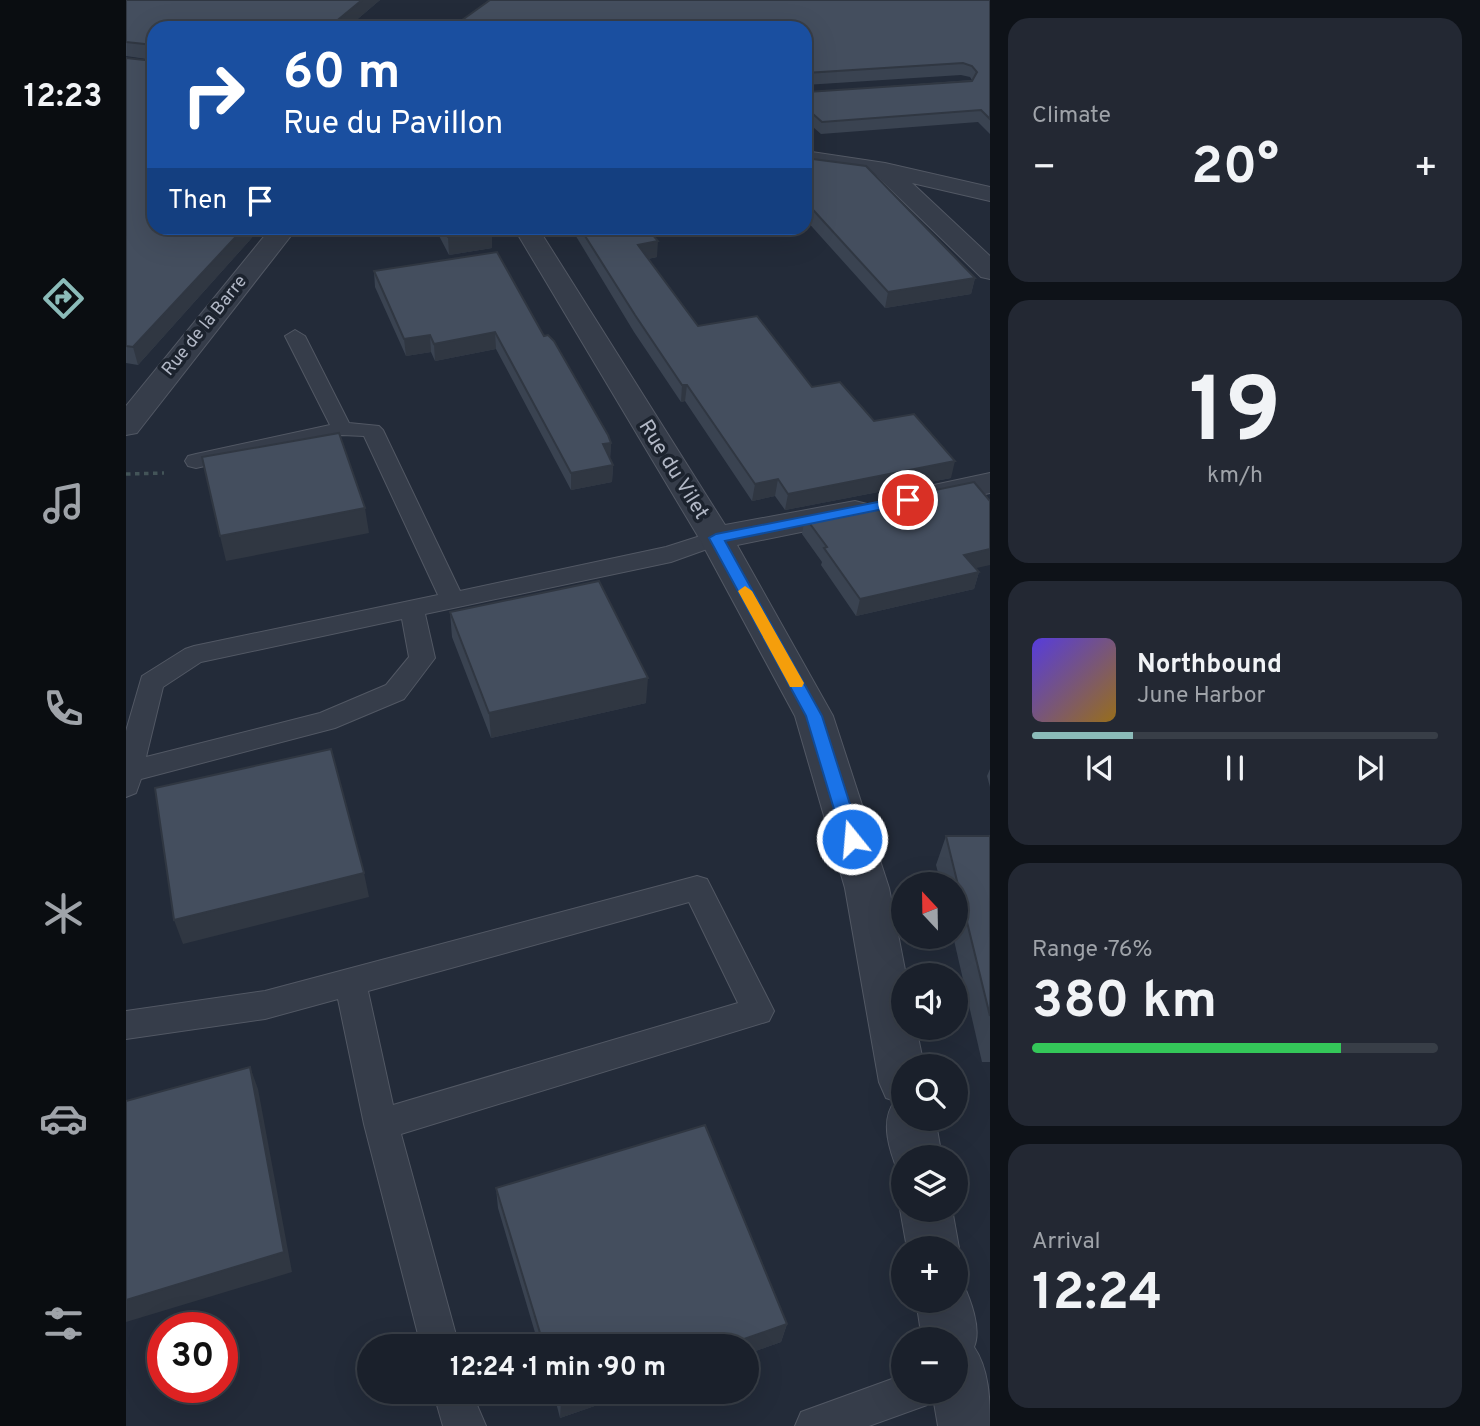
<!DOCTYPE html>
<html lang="en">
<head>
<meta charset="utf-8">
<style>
  :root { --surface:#1a202b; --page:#232833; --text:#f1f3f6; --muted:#9fa3a9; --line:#383e47; --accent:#8bbbb9 }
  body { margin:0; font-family:Overpass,sans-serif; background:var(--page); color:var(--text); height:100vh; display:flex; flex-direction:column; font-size:26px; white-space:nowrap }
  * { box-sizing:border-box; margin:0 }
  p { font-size:23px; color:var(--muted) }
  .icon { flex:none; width:38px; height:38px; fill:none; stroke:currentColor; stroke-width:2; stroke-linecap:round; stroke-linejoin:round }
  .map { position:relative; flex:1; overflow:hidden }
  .details { display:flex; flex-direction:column; gap:18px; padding:18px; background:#0e1218; width:490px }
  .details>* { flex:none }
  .guide { position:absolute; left:21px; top:21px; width:665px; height:214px; border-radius:21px; box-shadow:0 7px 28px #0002,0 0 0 2px var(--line); background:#1a4fa0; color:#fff; overflow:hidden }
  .needle { width:46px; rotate:338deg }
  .controls { position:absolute; left:765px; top:872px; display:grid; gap:14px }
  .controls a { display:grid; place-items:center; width:77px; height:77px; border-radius:50%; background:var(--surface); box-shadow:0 7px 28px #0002,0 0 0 2px var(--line); font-size:35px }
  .speed { position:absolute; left:21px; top:1312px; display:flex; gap:14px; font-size:35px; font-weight:700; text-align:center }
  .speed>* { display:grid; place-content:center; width:91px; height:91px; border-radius:50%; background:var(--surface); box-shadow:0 7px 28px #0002,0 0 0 2px var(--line); line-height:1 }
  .speed .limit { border:10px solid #d22; background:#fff; color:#111 }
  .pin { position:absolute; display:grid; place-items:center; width:60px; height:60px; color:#fff; margin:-30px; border:4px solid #fff; border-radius:50%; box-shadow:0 2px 7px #0007 }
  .me { position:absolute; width:77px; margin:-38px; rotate:343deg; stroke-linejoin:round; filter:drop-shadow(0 0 5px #0008) }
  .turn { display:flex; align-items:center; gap:24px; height:147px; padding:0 21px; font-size:32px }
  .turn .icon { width:91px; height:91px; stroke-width:2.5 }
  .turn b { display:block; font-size:49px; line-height:60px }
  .then { display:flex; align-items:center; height:66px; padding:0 21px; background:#0003; gap:14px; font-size:26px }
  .big { font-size:52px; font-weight:700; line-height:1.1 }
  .details .widget { flex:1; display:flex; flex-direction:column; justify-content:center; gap:10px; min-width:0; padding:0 24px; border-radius:21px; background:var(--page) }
  .details .dial { align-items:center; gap:0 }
  .dial b { font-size:91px; line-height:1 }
  .song { display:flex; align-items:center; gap:21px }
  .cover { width:84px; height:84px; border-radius:10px; background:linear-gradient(135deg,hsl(250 70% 55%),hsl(40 70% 35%)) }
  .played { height:7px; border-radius:4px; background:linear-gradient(90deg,var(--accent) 25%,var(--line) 25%) }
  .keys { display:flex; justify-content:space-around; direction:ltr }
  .heat { display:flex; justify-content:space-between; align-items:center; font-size:38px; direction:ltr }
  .charge { height:10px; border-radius:5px; background:linear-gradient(90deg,#34c759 76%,var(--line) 0) }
  .trip { position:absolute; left:231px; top:1334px; width:402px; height:70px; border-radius:35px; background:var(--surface); box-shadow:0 7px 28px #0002,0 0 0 2px var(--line); font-weight:700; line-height:70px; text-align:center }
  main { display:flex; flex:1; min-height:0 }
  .menu { display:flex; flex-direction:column; width:126px; justify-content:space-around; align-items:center; background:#0a0d11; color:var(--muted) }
  .menu .icon { width:49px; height:49px }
  .menu .selected { color:var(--accent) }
  .menu b { font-size:32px; color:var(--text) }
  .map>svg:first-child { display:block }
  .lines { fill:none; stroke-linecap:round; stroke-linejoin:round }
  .service-casing { stroke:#525864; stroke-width:2 }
  .minor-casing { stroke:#525864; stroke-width:2 }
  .path { stroke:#435458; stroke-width:3.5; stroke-dasharray:4.5 4.5; stroke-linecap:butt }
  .service { fill:#363d4a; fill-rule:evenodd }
  .minor { fill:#363d4a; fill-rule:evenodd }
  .wall { fill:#3a4351 }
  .shaded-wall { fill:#303742 }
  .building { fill:#444e5e; stroke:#303742; stroke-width:2 }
  .route { fill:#1a73e8; stroke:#114b97; stroke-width:2 }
  .slow { fill:#f59e0b }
  .labels { text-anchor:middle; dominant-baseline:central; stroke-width:7; stroke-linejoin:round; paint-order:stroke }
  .far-street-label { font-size:18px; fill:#b2b8c6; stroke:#1c232e }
  .street-label { font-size:21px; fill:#b2b8c6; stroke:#1c232e }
</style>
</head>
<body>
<main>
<nav class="menu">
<b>12:23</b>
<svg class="icon selected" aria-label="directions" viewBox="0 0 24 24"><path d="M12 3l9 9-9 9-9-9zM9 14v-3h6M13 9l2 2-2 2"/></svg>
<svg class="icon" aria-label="music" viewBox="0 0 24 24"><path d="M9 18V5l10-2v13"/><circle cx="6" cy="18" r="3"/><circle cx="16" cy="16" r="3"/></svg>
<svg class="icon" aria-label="phone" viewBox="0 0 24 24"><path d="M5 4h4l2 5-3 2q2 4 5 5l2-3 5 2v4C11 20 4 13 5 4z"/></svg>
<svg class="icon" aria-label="climate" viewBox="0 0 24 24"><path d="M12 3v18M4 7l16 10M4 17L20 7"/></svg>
<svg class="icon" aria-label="car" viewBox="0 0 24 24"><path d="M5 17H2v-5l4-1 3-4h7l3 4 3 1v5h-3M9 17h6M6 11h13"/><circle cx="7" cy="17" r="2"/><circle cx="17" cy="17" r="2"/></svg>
<svg class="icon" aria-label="filters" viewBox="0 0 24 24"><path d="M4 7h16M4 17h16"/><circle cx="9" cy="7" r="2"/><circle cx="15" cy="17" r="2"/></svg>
</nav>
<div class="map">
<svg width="864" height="1426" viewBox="0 0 864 1426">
  <rect width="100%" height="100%" fill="#232b39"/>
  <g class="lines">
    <defs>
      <path id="service" d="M169 330 179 336 223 423 253 426 257 430 334 591 540 547 590 531 598 533 602 538 598 543 545 562 299 614 309 658 278 699 209 728 15 779 10 793 0 797V731L16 676 59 649 68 646 312 595 238 436 216 435 70 468 62 466 59 461 62 456 70 454 204 425 159 336ZM276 619 283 657 260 685 194 713 20 757 37 687 75 662Z
        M571 876 581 879 643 1001 648 1011 643 1021 275 1134 333 1346H295L238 1124 212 999 139 1019 0 1039V1011L139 991ZM563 902 612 1003 267 1105 242 991Z
        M777 1375V1391H806L801 1405 743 1426H669L675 1412Z
        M307 1391H345L360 1426H317Z"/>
      <path id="minor" d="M679 151 759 163 864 187V201L786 183 864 256V279L855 277 751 176 679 165Z
        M145 228H171L11 433 0 435V406Z
        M388 228H412L599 525 729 501 741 504 746 511 741 518 729 521 611 545 707 716 763 888 780 975H777V1027H790L798 1066H777V1118H809L816 1157H777V1175L773 1174C764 1152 753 1121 769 1101L760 1098 753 1082 719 888 669 716 573 538Z
        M864 473V493L801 506 789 503 785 496 789 489Z
        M777 1202V1209H826L833 1248 830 1257V1248H781L774 1209Z
        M830 1278 836 1281C844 1299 856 1328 848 1347 863 1369 864 1399 864 1426H812L806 1391H830V1339H796L790 1300H830Z"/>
    </defs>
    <use href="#service" class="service-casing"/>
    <use href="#minor" class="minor-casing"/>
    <path class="path" d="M0 474 38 473"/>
    <use href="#service" class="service"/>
    <use href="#minor" class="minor"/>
  </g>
  <path class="wall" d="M0 0H254L221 28H28V228H134L123 241 12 365 0 363V58L27 61V60L0 56Z
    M864 0V134L852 122 695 134 679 120V91L681 92 846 80 844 77 835 75 679 85V28Z
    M679 158 849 278 845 294 759 308 679 219Z
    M309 228H364L366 248 323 255Z
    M445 228H521L531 257 522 259 572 326 748 421 825 478 659 510 649 496 626 501 559 401 555 402 508 332Z
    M248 271 418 336 485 443 484 459 487 465 486 482 445 490 370 349 309 361 305 352 280 356 249 287Z
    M679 517 850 568 853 572 848 589 730 616 695 565 696 562 676 534Z
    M324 612 520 703 365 738 326 637Z
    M864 769V787L861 776Z
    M820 836H864V1062H856L827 936H830V884H815L810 865Z
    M370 1188 661 1324 655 1342 621 1354V1346H413L372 1208Z
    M427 1391H512L434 1418Z"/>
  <path class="shaded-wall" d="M236 0H254L221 28H202Z
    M118 228H134L123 241 12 365 7 347Z
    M366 231V248L323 255 322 237Z
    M532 241 531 257 511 261 512 245Z
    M849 278 845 294 759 308 762 292Z
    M369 332 370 349 309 361 308 344Z
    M304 335 305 352 280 356 278 339Z
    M556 385H561L559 401 555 402Z
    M485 443 484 461 477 444Z
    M829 461 825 478 659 510 662 494Z
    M487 465 486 482 445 490V473Z
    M652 479 649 496 626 501 629 484Z
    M239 508 243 533 100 561 94 536Z
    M864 549V565L833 572 838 555Z
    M853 572 848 589 730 616 734 599Z
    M522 678 520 703 365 738 363 713Z
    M238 873 243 897 57 944 48 920Z
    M124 1067 132 1089 166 1272 0 1322V1300Z
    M661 1324 655 1342 621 1354V1346H598Z
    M463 1391H512L434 1418 435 1401Z"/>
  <path class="building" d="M0 0H236L202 28H28V228H118L7 347 0 346V58L27 61V45L0 42Z
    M364 0H864V119L855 110 696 122 679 107V91L681 92 846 81 851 72 846 66 837 63 680 73 679 83V28H325Z
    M679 158 740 166 849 278 762 292 679 201Z
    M317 228H364L366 231 322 237Z
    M454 228H521L532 241 512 245 572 326 631 316 686 387 714 382 748 421 788 414 829 461 662 494 652 479 629 484 561 385H556L509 315Z
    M371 252 418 336 422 335 428 341 482 435 485 443 477 444 487 465 445 473 369 332 308 344 304 335 278 339 248 271Z
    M213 433 239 508 94 536 76 457Z
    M848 482 864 501V549L838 555 853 572 734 599 698 548 701 547 679 517Z
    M473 581 522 678 363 713 324 612Z
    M205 749 238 873 48 920 29 788Z
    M820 836H864V1016Z
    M124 1067 158 1252 0 1300V1101Z
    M579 1125 661 1324 598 1346H418L370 1188Z
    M432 1391H463L435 1401Z"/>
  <path class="route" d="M782 496 787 497V503L599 541 696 716 735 839 732 844H720L717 839 680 716 583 538 590 534Z"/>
  <path class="slow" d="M619 586 626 591 678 683 676 687H664L662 683 612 591Z"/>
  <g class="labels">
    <g class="far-street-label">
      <text transform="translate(79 326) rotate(-51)">Rue de la Barre</text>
    </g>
    <g class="street-label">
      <text transform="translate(547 470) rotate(58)">Rue du Vilet</text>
    </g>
  </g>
</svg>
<div class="controls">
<a><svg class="needle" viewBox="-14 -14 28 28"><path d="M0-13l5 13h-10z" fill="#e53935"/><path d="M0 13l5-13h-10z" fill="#9fa3a9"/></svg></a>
<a><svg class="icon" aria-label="sound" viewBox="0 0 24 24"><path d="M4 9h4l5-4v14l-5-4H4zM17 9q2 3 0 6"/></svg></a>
<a><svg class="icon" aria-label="search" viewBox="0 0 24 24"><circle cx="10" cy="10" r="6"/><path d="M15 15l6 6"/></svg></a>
<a><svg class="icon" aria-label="layers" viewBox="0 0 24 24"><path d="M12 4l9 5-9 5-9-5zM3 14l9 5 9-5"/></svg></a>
<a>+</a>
<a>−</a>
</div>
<div class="speed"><div class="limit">30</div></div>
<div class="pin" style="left:782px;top:500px;background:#d93025"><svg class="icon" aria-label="arrive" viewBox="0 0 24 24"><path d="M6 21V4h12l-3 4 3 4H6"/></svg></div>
<svg class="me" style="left:726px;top:839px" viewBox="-20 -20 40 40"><circle r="17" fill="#1a73e8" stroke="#fff" stroke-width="3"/><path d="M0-11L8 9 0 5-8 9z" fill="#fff"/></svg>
<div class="trip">12:24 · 1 min · 90 m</div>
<div class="guide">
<div class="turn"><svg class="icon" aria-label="right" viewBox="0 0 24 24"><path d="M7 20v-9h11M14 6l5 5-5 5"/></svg><div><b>60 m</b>Rue du Pavillon</div></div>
<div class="then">Then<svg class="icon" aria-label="arrive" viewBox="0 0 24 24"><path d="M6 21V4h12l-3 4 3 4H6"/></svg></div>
</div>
</div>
<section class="details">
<div class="widget"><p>Climate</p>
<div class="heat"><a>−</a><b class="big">20°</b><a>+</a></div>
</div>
<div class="widget dial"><b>19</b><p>km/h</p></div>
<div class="widget">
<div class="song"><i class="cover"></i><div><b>Northbound</b><p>June Harbor</p></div></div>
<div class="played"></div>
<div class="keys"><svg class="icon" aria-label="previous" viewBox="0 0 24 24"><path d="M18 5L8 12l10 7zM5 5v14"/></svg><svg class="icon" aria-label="pause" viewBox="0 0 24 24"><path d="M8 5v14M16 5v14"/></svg><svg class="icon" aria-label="next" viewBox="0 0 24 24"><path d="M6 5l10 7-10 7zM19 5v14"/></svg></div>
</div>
<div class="widget"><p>Range · 76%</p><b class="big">380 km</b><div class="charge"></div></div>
<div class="widget"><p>Arrival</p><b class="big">12:24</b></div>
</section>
</main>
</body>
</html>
